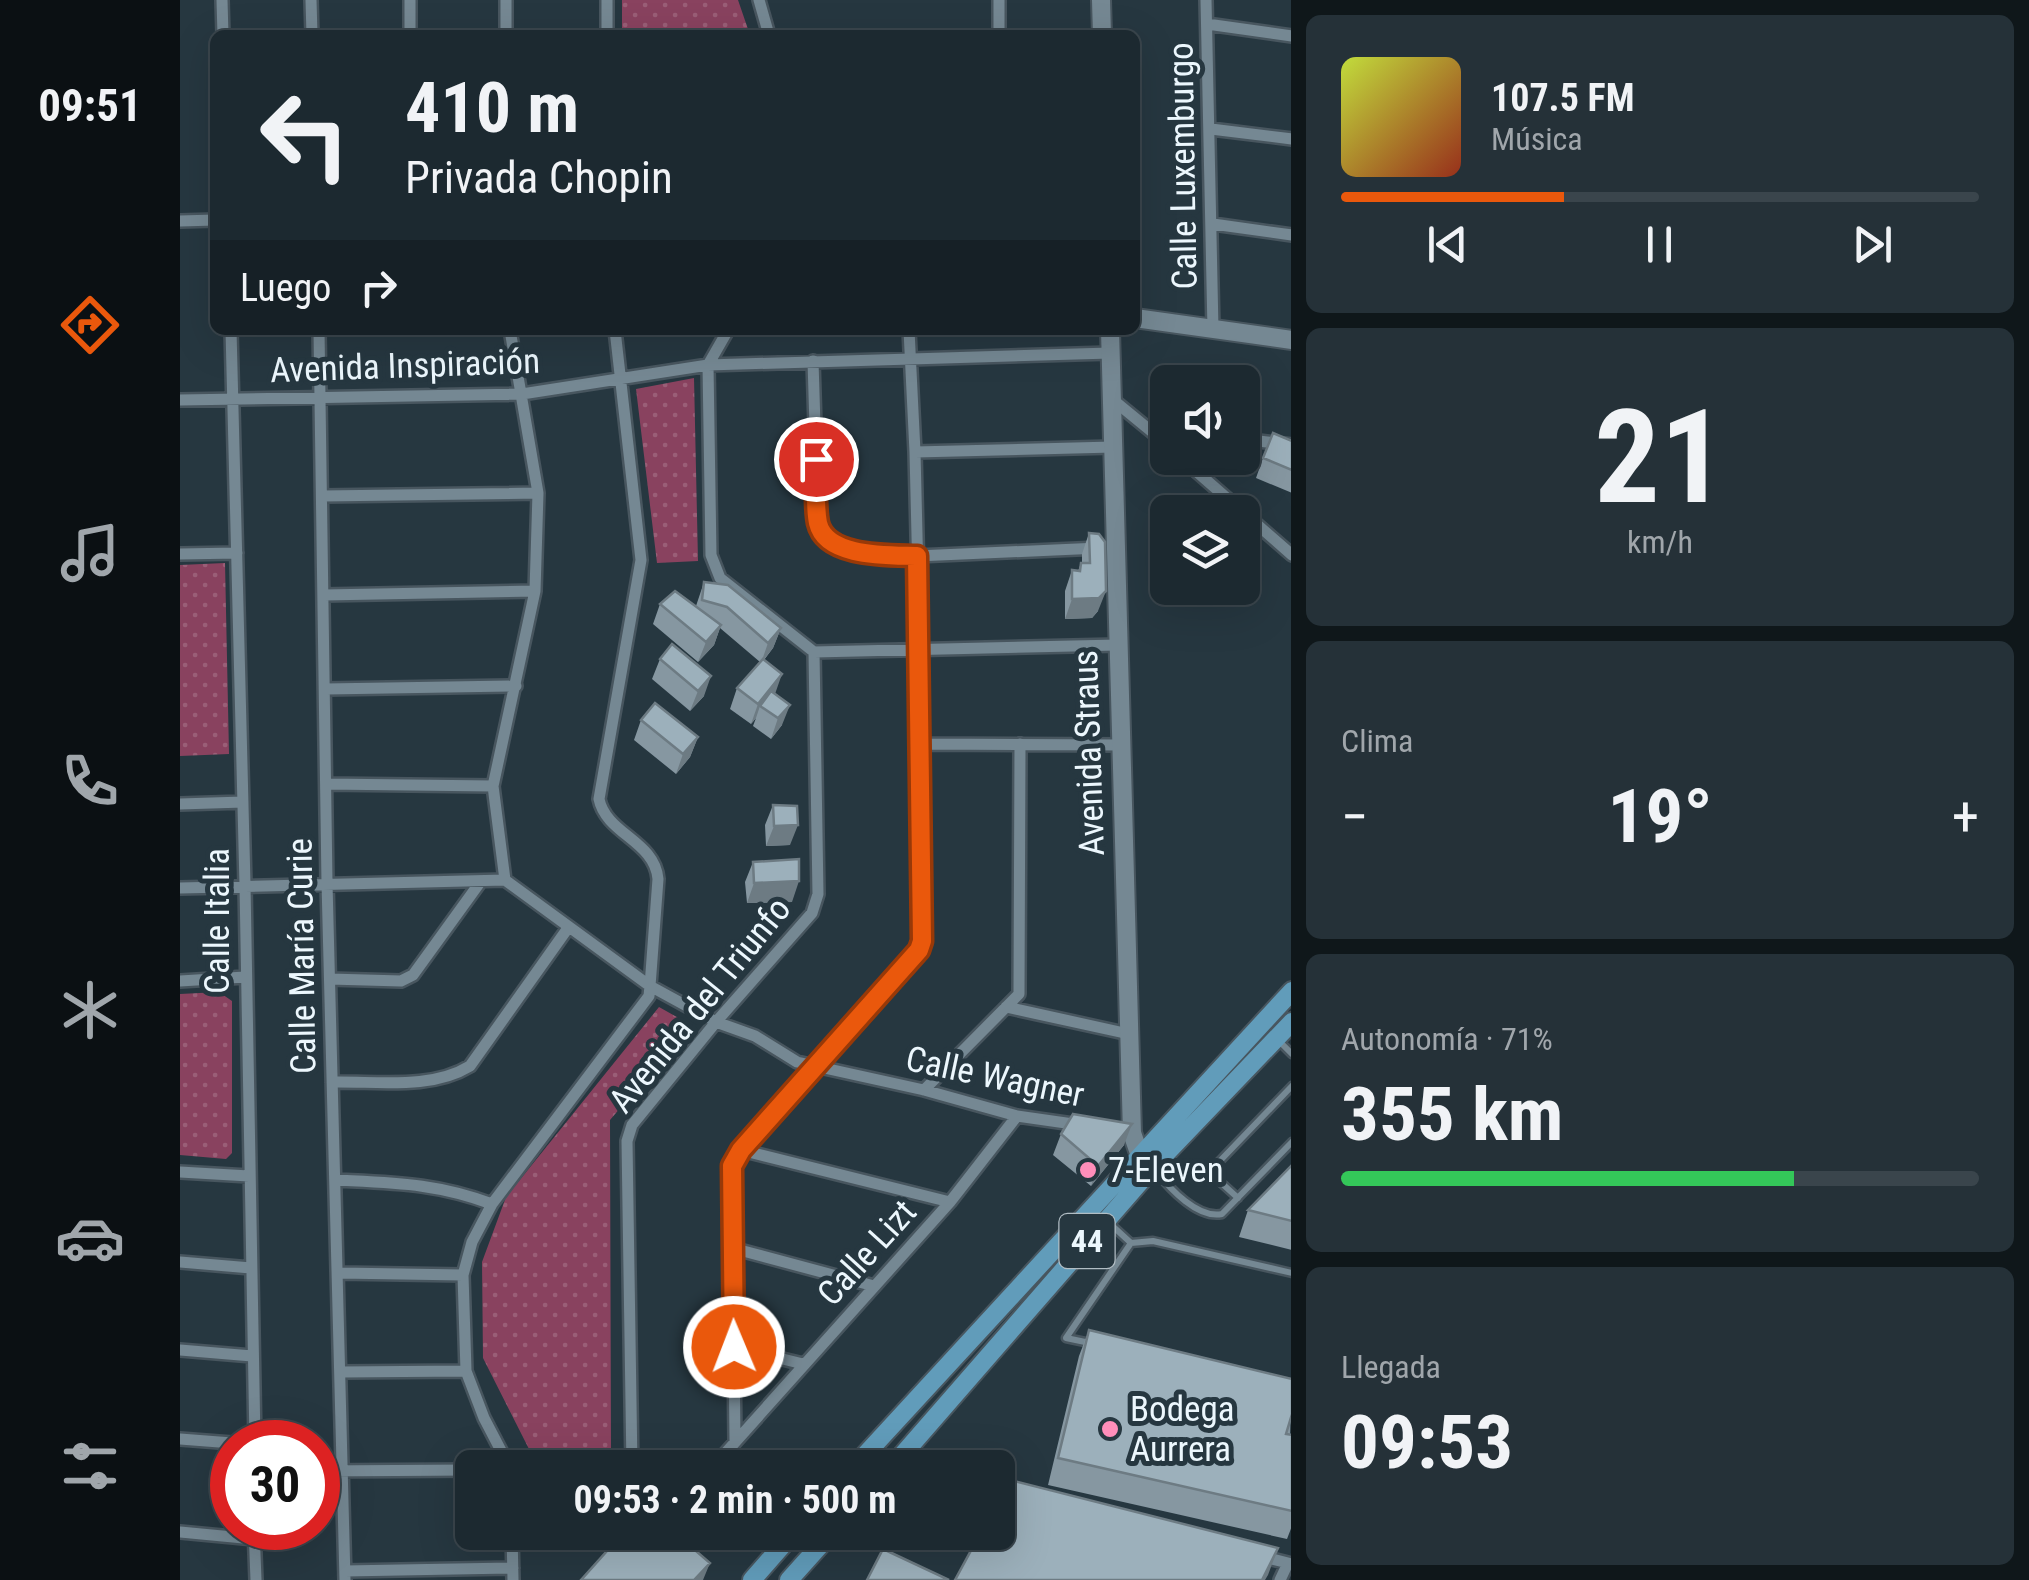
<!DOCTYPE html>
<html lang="es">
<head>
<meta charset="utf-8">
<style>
  :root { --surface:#1c2930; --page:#253138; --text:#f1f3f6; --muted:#a0a6ab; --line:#3a454c; --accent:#ea580c }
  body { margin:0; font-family:"Roboto Condensed",sans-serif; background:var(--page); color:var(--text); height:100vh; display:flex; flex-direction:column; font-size:38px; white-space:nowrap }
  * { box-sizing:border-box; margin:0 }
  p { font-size:32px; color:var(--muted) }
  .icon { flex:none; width:55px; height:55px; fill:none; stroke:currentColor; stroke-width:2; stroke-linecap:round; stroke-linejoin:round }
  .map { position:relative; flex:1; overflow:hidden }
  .details { display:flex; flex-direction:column; gap:15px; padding:15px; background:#0f171a; width:738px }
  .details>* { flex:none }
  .hud { position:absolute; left:30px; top:30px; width:930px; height:305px; border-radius:15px; box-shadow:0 10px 40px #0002,0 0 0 2px var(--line); background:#1c2930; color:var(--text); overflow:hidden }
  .buttons { position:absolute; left:970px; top:365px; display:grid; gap:20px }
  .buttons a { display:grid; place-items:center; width:110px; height:110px; border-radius:15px; background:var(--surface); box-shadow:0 10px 40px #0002,0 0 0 2px var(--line); font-size:50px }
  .speed { position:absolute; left:30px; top:1420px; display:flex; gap:20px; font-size:50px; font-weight:700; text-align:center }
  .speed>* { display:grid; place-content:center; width:130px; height:130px; border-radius:50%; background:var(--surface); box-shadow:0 10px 40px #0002,0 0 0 2px var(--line); line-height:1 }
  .speed .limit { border:15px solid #d22; background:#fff; color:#111 }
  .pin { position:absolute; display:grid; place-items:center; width:85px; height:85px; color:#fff; margin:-42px; border:5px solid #fff; border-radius:50%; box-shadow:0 2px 10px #0007 }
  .me { position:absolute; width:110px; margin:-55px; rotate:359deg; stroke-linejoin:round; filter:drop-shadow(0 0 8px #0008) }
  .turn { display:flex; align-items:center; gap:35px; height:210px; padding:0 30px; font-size:45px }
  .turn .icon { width:130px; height:130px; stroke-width:2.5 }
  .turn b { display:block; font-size:70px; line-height:85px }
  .then { display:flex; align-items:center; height:95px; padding:0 30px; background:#0003; gap:20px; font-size:38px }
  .big { font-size:75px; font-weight:700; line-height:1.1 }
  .details .widget { flex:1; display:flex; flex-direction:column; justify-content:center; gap:15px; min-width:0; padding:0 35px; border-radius:15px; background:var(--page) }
  .details .dial { align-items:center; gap:0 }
  .dial b { font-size:130px; line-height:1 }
  .song { display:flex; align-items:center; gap:30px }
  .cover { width:120px; height:120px; border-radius:15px; background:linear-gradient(135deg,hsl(70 70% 55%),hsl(10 70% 35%)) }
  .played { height:10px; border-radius:5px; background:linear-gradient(90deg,var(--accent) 35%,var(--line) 35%) }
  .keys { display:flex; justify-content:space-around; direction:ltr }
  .heat { display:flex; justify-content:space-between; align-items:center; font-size:55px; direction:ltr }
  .charge { height:15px; border-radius:8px; background:linear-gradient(90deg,#34c759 71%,var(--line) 0) }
  .trip { position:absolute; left:275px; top:1450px; width:560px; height:100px; border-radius:15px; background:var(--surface); box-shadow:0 10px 40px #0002,0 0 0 2px var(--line); font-weight:700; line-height:100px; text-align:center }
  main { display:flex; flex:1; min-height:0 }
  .tab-bar { display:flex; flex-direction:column; width:180px; justify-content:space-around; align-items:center; background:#0b1013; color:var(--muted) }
  .tab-bar .icon { width:70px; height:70px }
  .tab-bar .selected { color:var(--accent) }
  .tab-bar b { font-size:45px; color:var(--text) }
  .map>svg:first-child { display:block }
  .park { fill:url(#park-dots) }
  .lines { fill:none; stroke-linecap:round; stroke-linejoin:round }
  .lane-casing { stroke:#48565f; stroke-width:11 }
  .street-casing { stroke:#48565f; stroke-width:16 }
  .secondary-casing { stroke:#48565f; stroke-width:22 }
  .primary-casing { stroke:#48565f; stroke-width:22 }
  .lane { stroke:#758893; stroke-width:6 }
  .street { stroke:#758893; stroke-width:11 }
  .secondary { stroke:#758893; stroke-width:18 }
  .primary { stroke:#619cba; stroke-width:18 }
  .wall { fill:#8697a1 }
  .shaded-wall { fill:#6d7b83 }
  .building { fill:#9cb0bb; stroke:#6d7b83; stroke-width:2.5 }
  .route-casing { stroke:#983908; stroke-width:25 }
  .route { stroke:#ea580c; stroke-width:18 }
  .poi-dot { fill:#ff8eba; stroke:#263740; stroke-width:4 }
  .labels { text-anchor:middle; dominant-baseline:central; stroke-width:10; stroke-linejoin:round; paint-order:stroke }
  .shield { fill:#263740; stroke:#b1bdc4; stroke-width:2.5 }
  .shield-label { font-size:32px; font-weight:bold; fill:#ecf7fd }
  .street-label { font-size:35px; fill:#ecf7fd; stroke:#263740 }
  .poi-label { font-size:35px; fill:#ecf7fd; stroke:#263740; text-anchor:start }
</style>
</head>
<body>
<main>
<nav class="tab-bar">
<b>09:51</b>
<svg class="icon selected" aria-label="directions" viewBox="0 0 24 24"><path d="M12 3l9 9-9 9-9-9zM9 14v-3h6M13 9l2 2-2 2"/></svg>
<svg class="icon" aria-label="music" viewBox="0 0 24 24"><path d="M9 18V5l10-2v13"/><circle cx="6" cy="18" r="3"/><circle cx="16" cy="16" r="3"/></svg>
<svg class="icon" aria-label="phone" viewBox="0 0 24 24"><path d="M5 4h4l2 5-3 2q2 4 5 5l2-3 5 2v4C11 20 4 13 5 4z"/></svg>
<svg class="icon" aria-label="climate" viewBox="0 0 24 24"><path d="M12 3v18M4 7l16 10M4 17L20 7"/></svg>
<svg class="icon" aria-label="car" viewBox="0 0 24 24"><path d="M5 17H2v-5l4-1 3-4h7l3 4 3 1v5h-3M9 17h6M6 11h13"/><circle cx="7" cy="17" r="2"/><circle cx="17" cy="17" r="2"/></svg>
<svg class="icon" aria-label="filters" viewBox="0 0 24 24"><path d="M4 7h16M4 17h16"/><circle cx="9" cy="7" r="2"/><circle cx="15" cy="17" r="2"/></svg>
</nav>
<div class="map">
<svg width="1112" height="1580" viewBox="0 0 1112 1580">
  <defs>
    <pattern id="park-dots" width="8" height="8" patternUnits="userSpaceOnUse" patternTransform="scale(2.5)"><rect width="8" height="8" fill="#89425f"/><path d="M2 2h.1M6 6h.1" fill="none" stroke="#9a5e77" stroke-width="1.8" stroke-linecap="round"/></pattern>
  </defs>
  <rect width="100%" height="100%" fill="#263740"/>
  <path class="park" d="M442 0H558L570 35H442Z
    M514 378 518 561 477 563 456 389Z
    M45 563 49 754 0 756V565Z
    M39 992 52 1001V1153L46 1159 0 1155V994Z
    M479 1007 511 1025 430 1120 431 1452 350 1451 303 1358 302 1262 326 1197Z"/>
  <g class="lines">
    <defs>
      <path id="lane" d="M1098 1040 1112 1054
        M976 1171C990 1189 1018 1219 1042 1214L1112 1142
        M1058 1198 1037 1179 1036 1165 1112 1086
        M927 1221 951 1243
        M910 1343 886 1338 951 1243 973 1241 1112 1273"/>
      <path id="street" d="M42 0 43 35
        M131 0 132 35
        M230 0V35
        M427 0V35
        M579 0 589 35
        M819 0V35
        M1026 0 1033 330
        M1027 24 1112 36
        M326 35V0
        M1031 129 1112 139
        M0 221 35 220
        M1033 224 1112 235
        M51 330 65 885 75 1442
        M139 330 147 883 165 1580
        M633 361 638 524 645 535 674 554 737 556 919 548
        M932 399 988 445
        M0 400 342 394 528 365 930 353
        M967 427 988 430
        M1062 439 1112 445
        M735 452 933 447
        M1001 458 1112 555
        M143 496 358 493
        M0 554 57 553
        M144 595 355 591
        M634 652 938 645
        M146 689 336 686
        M742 744 942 745
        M146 784 313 786
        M0 804 63 802
        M325 880 313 786 355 591 358 493 330 330
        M0 888 325 880 470 986 536 1022 575 1036 617 1062 744 1090 837 1116 900 1125
        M150 979 221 981 233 975 301 881
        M0 981 65 977
        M826 1007 949 1034
        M152 1082C197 1081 251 1090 290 1066L388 928
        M744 1090 839 994 840 744
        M561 1150 770 1202
        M0 1172 69 1176
        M155 1180C214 1183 256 1183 312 1204
        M552 1248 694 1286
        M0 1262 71 1268
        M160 1273 283 1275
        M554 1347 623 1364
        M0 1350 72 1356
        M161 1372 286 1371
        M0 1439 52 1443
        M555 1441 552 1166 561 1150 739 950 742 941V744L735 452 729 330
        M330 1468 304 1418 286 1371 283 1275 292 1242 312 1204 469 996 470 986 478 879C475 841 426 834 419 799L461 560 435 330
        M452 1468 447 1141 452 1125 536 1022 632 913 638 894 634 652 540 578 531 555 528 365 548 330
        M532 1468 770 1202 837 1116
        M138 1471 292 1470
        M74 1528 76 1580
        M0 1532 74 1539
        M332 1532 333 1580
        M1080 1556 1108 1563 1100 1580
        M165 1571 333 1568"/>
      <path id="secondary" d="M921 0 922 35
        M955 318 1112 340
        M930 330 952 1133 959 1153 970 1164"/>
      <path id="primary" d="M673 1468 1112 991
        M711 1468 973 1167 1112 1022
        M572 1580 614 1532
        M609 1580 652 1532"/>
    </defs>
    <use href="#lane" class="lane-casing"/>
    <use href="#street" class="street-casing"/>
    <use href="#secondary" class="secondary-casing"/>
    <use href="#primary" class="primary-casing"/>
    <use href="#lane" class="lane"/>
    <use href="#street" class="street"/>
    <use href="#secondary" class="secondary"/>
    <use href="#primary" class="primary"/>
  </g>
  <path class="wall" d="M1112 441V493L1076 478 1083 458Z
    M909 533 918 611 912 618 885 619V591L892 570 898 571 901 563H902V554Z
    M524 582 601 628 593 648 584 660 602 725 591 739 573 726 576 718 571 724 550 709 557 688 580 662 540 628 534 645 518 662 473 624 480 604 516 606Z
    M480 659 524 696 510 711 472 679Z
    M461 720 518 737 510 757 496 774 454 740Z
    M593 805 610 845 586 846 585 825Z
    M573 862 612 902 567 903 565 882Z
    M881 1134 944 1145 911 1186 873 1155Z
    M1112 1165V1250L1059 1237 1068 1210Z
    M909 1330 1112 1379 1110 1435H1112V1526L1107 1539 868 1485 899 1356Z"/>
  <path class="shaded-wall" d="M926 591 918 611 912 618 885 619 892 599Z
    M541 625 534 645 518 662 526 642Z
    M601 628 593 648 581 663 588 643Z
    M602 674 595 694 580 706 576 718 571 724 578 704Z
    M531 676 524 696 510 711 518 691Z
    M610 705 602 725 591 739 598 718Z
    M518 737 510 757 496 774 503 754Z
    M618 825 610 845 586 846 594 826Z
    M619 881 612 902 567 903 574 883Z
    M952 1124 944 1145 911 1186 918 1166Z
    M1098 1548 1088 1575 1085 1580H1082Z
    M530 1563 523 1580H514Z"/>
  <path class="building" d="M1093 433 1112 441V470L1083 458Z
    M909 533 919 534 925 542 926 591 919 598 892 599V570L900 571 901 563H910Z
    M524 582 548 585 601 628 588 643 547 607 522 600Z
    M495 591 541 625 526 642 480 604Z
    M492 644 531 676 518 691 480 659Z
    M583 659 602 674 578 704 557 688Z
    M591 691 610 705 598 718 580 706Z
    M475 703 518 737 503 754 461 720Z
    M593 805 617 806 618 825 594 826Z
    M619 859V881L574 883 573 862Z
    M893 1114 952 1124 918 1166 881 1134Z
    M1112 1165V1221L1068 1210Z
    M909 1330 1112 1379V1414L1106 1434 1112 1435V1511L878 1458Z
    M830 1480 1098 1548 1082 1580H775L801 1532H818V1502Z
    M444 1532H494L530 1563 514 1580H401Z
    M703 1549 769 1580H687Z"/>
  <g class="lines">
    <defs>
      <path id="route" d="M554 1347 552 1166 561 1150 739 950 742 941 737 556C710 555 646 558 638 523 634 503 637 479 636 459"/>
    </defs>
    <use href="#route" class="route-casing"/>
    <use href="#route" class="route"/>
  </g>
  <g class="poi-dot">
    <circle cx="908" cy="1170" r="10"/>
    <circle cx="930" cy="1429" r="10"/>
  </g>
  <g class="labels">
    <rect class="shield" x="879.5" y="1214" width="55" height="54" rx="8"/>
    <g class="shield-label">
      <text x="907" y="1241">44</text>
    </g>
    <g class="street-label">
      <text transform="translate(1003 166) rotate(-91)">Calle Luxemburgo</text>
      <text transform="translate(225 366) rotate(-2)">Avenida Inspiración</text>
      <text transform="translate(909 753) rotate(-92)">Avenida Straus</text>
      <text transform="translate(37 921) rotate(-90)">Calle Italia</text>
      <text transform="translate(122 956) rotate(-91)">Calle María Curie</text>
      <text transform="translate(520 1005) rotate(-51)">Avenida del Triunfo</text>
      <text transform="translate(815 1077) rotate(12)">Calle Wagner</text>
      <text transform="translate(687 1253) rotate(-48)">Calle Lizt</text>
    </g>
    <g class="poi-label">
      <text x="928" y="1170">7-Eleven</text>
      <text x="950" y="1409">Bodega<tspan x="950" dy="40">Aurrera</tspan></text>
    </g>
  </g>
</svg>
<div class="buttons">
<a><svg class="icon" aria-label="sound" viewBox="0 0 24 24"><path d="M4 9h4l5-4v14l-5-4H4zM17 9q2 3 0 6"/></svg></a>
<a><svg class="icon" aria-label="layers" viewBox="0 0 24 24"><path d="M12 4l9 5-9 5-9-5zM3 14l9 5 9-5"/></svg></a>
</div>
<div class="speed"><div class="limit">30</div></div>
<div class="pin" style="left:636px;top:459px;background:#d93025"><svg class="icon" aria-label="arrive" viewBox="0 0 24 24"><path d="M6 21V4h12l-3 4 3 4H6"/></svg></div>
<svg class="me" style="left:554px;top:1347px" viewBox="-20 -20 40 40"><circle r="17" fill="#ea580c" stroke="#fff" stroke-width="3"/><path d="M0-11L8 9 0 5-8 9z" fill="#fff"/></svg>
<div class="trip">09:53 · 2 min · 500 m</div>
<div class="hud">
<div class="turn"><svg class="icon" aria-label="left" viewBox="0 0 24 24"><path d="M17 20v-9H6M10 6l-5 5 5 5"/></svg><div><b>410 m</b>Privada Chopin</div></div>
<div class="then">Luego<svg class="icon" aria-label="right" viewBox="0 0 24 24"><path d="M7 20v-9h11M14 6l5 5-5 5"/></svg></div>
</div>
</div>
<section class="details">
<div class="widget">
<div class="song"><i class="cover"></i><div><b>107.5 FM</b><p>Música</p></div></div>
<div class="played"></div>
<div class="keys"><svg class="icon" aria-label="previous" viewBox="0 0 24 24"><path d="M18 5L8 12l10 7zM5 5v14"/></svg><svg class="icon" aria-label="pause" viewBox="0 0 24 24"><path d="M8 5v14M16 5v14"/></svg><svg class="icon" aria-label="next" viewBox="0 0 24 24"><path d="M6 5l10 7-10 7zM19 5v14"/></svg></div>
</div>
<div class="widget dial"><b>21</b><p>km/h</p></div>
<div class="widget"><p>Clima</p>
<div class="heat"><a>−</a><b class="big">19°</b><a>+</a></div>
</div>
<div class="widget"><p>Autonomía · 71%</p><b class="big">355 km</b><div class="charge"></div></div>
<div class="widget"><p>Llegada</p><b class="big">09:53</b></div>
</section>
</main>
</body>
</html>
